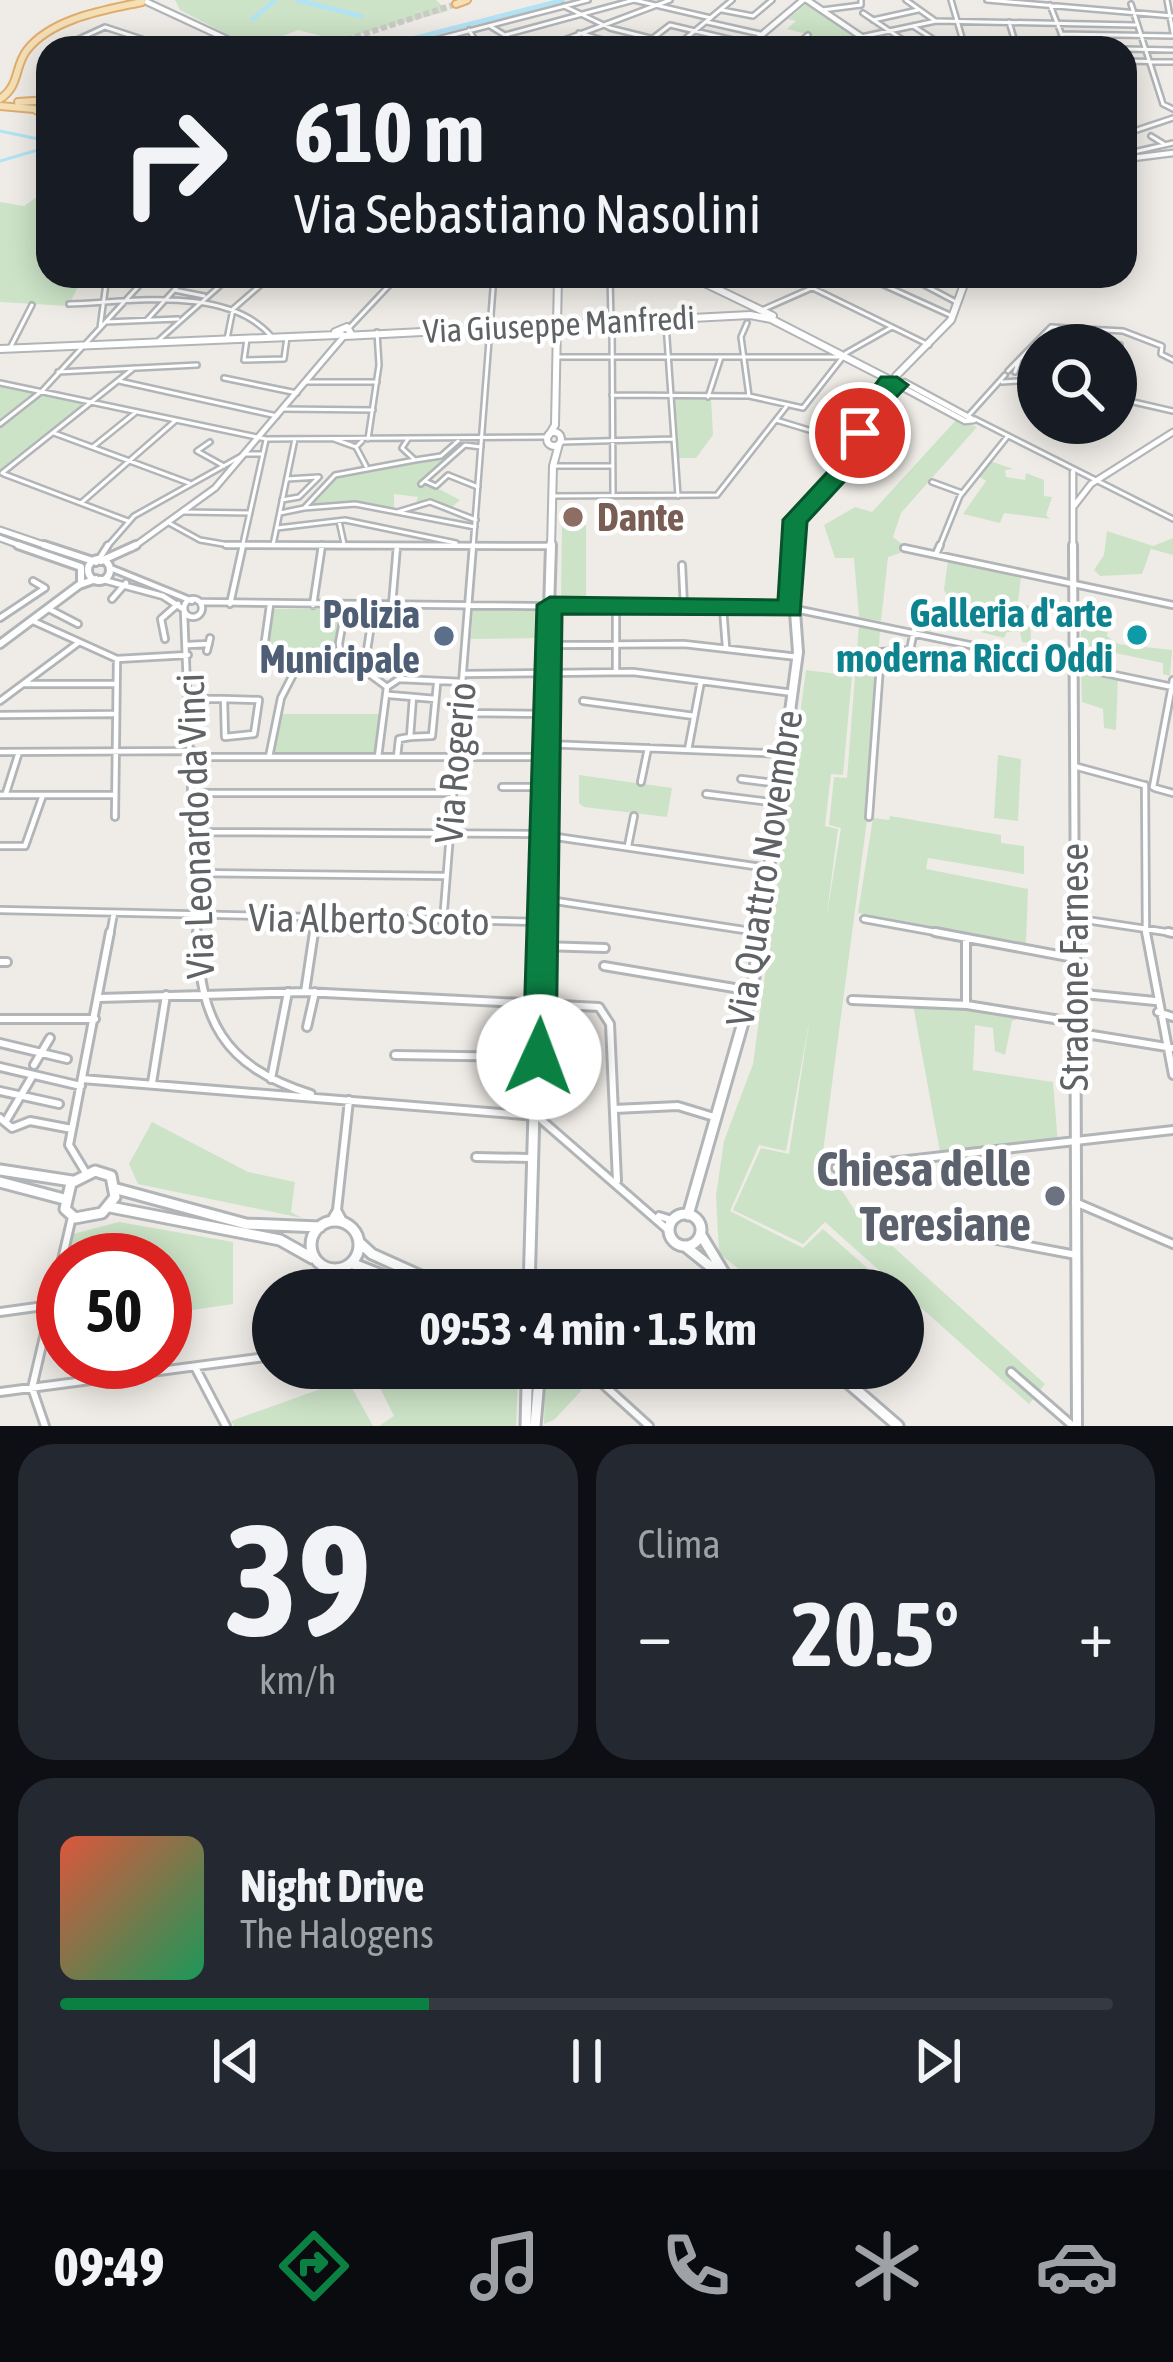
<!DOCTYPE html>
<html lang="it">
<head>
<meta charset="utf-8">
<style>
  :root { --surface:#171b24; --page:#242831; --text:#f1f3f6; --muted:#9ea1a6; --line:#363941; --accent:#0b8043 }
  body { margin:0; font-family:"Asap Condensed",sans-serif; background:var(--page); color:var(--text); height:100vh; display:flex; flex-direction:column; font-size:45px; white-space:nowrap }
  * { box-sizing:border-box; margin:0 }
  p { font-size:39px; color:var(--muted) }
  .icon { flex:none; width:66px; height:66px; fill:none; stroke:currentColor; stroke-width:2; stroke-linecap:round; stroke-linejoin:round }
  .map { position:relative; height:1426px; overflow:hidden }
  .side { display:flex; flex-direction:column; gap:18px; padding:18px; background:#0d0f14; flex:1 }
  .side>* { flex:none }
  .top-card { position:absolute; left:36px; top:36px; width:1101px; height:252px; border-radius:36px; box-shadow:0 6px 30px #0003; background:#171b24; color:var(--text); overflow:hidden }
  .tools { position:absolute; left:1017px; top:324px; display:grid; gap:24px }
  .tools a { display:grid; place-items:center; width:120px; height:120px; border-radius:50%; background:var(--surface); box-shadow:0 6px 30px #0003; font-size:60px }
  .speed { position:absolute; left:36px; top:1233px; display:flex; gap:24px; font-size:60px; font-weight:700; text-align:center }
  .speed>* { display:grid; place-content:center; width:156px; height:156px; border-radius:50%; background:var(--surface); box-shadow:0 6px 30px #0003; line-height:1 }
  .speed .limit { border:18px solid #d22; background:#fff; color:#111 }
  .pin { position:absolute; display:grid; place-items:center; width:102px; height:102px; color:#fff; margin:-51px; border:6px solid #fff; border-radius:50%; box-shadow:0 3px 12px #0007 }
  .me { position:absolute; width:132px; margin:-66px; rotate:2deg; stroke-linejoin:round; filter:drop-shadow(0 0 9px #0008) }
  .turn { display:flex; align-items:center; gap:42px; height:252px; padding:0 60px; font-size:54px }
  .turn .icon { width:156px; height:156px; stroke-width:2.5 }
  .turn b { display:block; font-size:84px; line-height:102px }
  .big { font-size:90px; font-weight:700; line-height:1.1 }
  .side .widget { flex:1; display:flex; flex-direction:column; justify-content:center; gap:18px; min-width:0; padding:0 42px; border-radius:36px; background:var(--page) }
  .side .dial { align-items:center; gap:0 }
  .dial b { font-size:156px; line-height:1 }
  .song { display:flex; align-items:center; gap:36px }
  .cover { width:144px; height:144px; border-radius:18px; background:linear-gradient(135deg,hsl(10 70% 55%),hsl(150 70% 35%)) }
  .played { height:12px; border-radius:6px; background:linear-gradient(90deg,var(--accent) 35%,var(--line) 35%) }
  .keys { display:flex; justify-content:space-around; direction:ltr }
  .heat { display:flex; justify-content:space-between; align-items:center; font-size:66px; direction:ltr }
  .side .tiles { flex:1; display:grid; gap:18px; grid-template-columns:1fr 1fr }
  .widget:last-child { grid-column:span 2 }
  .trip { position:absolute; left:252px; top:1269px; width:672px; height:120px; border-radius:60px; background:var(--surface); box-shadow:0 6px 30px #0003; font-weight:700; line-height:120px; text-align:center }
  .tab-bar { display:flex; height:192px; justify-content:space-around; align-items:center; background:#090b0e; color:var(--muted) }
  .tab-bar .icon { width:84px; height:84px }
  .tab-bar .on { color:var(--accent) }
  .tab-bar b { font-size:54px; color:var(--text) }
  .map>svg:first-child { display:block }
  .green { fill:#cce3c7 }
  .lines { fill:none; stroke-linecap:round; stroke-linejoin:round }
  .stream { stroke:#b1e3f5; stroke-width:3 }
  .canal { stroke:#b1e3f5; stroke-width:4.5 }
  .primary-tunnel { stroke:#cbcac6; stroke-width:6; stroke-dasharray:6 3; stroke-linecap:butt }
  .minor-far2-casing { stroke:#b2b5b7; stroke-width:8 }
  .minor-far1-casing { stroke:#b2b5b7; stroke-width:10 }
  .minor-casing { stroke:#b2b5b7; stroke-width:12 }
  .tertiary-far2-casing { stroke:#b2b5b7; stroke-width:9 }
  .tertiary-far1-casing { stroke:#b2b5b7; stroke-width:12 }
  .tertiary-casing { stroke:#b2b5b7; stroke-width:14 }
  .secondary-far3-casing { stroke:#b1b5b8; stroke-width:9 }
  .secondary-far2-casing { stroke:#b1b5b8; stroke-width:10 }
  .secondary-far1-casing { stroke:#b1b5b8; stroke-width:14 }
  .secondary-casing { stroke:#b1b5b8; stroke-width:15 }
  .primary-casing { stroke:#e0ad6f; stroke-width:10 }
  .minor-far2 { stroke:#fff; stroke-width:3 }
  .minor-far1 { stroke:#fff; stroke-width:4.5 }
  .minor { stroke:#fff; stroke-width:6 }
  .tertiary-far2 { stroke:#fff; stroke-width:4.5 }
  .tertiary-far1 { stroke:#fff; stroke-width:6 }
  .tertiary { stroke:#fff; stroke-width:8 }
  .secondary-far3 { stroke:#fff; stroke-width:4.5 }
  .secondary-far2 { stroke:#fff; stroke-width:6 }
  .secondary-far1 { stroke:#fff; stroke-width:8 }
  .secondary { stroke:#fff; stroke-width:9 }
  .primary { stroke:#f5e0b6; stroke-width:6 }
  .route { fill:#0b8043; stroke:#07532c; stroke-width:3 }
  .education-dot { fill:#8d6e63; stroke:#fff; stroke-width:4.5 }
  .culture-dot { fill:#0f9aa8; stroke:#fff; stroke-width:4.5 }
  .service-dot { fill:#5c6f8a; stroke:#fff; stroke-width:4.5 }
  .worship-dot { fill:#6b7280; stroke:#fff; stroke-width:4.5 }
  .labels { text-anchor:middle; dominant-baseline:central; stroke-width:9; stroke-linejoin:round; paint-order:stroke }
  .far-street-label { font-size:33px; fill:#5f6365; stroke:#fff }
  .education-label { font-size:39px; font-weight:bold; fill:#785e54; stroke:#fff; text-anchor:start }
  .culture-label { font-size:39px; font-weight:bold; fill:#0d838f; stroke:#fff; text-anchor:end }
  .service-label { font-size:39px; font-weight:bold; fill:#4e5e75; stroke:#fff; text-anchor:end }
  .street-label { font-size:39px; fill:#5f6365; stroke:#fff }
  .near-worship-label { font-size:48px; font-weight:bold; fill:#5b616d; stroke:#fff; text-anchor:end }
</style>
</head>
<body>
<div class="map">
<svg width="1173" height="1426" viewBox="0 0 1173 1426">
  <rect width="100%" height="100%" fill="#efece7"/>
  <path class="green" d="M175 0H436L448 11 337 40 298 30 253 48 180 10Z
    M805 5H810L874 48H837L840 43 787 29 796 21 788 19Z
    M48 189V276H84L68 306 0 302V202L24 206Z
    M0 385 85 403 0 472Z
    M675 398H711L713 435 696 458H679Z
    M957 419 977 427 901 513 893 537 902 544 900 553 888 557 881 621 859 617 854 558H835L824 525 855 507 872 512Z
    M437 458 442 461 424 481 460 500 452 507 416 503 418 497 394 494V512L351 502 309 508 338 476Z
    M987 460 1013 469 1005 470 1006 477 1025 480 1026 473 1044 480V496L1052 497 1046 515 1050 519 1004 513 1000 523 963 514 986 481 977 475Z
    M562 525H586V600H561Z
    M1107 531 1153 546 1173 538V555L1151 549 1142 574 1100 576 1094 570 1104 555Z
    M948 561 1021 576 1018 603 1030 606 1031 643 1022 642 1020 632H1007L1004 638 945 623 947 608 953 607 944 590Z
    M274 609H340L335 646 293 650 267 643Z
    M473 609H542L541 638 471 639Z
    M1082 610 1111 616 1107 636 1118 644 1172 650 1170 676 1163 674V663L1091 648 1087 656 1080 654Z
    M859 625 880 629 871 790 822 1159 857 1214 1045 1384 1029 1404 825 1222 803 1244 733 1210 761 1148 789 1154 810 1017 786 1151 759 1145 730 1211 803 1248 823 1229 874 1274 860 1290H764L719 1253 716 1196 724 1141 753 1064 806 670 852 676 843 775 831 774 825 826 838 829 826 920 841 828 829 825 834 777 847 778Z
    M1081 670 1118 678 1116 730 1104 728 1103 709 1082 702Z
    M282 714H379L374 753H274Z
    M998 755 1021 759 1018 821 994 818Z
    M579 775 672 788 667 817 584 807 579 803Z
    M890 816 1001 835V843L1024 846V874L928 858 926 869 1028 889 1026 943 858 913 873 818 889 820Z
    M913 1005 1023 1017 1012 1021 1005 1055 995 1051 993 1028 975 1025 973 1070 1053 1082 1058 1144 940 1152Z
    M152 1122 248 1172 295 1182 291 1212 302 1218 138 1184 129 1164Z
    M119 1222 233 1242V1304L165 1314V1260H67L73 1234Z
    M341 1368 373 1426H234L231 1421 343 1381Z
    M389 1368H504L518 1381 516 1426H379L394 1416 376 1380Z
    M567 1368 582 1379 581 1391 554 1420 544 1424 545 1383Z"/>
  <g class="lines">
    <path class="stream" d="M0 131 48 141
      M0 161 48 147"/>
    <path class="canal" d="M297 0 361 16
      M253 19 275 0
      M376 48 563 0"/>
    <path class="primary-tunnel" d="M321 48 456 4"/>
    <defs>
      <path id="minor-far2" d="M634 0 711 18
        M906 0 934 20
        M951 0 965 48
        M987 0 1173 16
        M1167 0 1173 33
        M1131 4 1163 104 1173 109
        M1050 5 1067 48
        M564 6 610 28 690 48
        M722 10 753 16 772 0
        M822 10 861 5V0
        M863 13 915 48
        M873 20 918 10
        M707 22 760 34
        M1009 22 1016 45
        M490 26 526 48
        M913 26 947 48
        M469 30 480 48
        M579 33 630 48
        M1061 34 1173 36
        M505 35 634 0
        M861 37 936 21 1135 25
        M653 38 670 25 767 48
        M426 42 588 0
        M414 43 424 48
        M221 47 236 48
        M59 48 105 27 169 48
        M207 48 233 43
        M543 48 670 0
        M674 48 732 0
        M705 48 719 37
        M792 48 808 35
        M831 48 838 42
        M953 48H1061
        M1125 49 1173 50
        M1125 61 1173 62
        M1125 134 1173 118
        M1151 136 1164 144
        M1125 154 1173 143
        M610 276 611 321
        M788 276 929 345
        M864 276 952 316
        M907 276 958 303
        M174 290 204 296
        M69 304C131 302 228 285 272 337
        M762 310 839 276
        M147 320 187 276
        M106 322 178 319
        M747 323 741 337 749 396
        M666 324 678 496
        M612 325 613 493
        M100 328 107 276
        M349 328 398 276
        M227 339 233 309 271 276
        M247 339 244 360 284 359 287 337
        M1094 339 1120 345 1116 354
        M159 340 231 276
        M10 348 32 305
        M557 357H839
        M1008 371 1051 327 1123 331 1162 346 1161 354 1173 360
        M58 372 197 365
        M1015 372 1019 360
        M224 378 297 393
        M119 381 277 416
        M306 382H377
        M1002 382 1037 380
        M0 383 266 439 546 437
        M612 395 749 396 803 408 846 353 892 327
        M708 397 721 357
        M1116 398 1173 411
        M283 409 373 410
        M969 415 1005 375
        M975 419 1173 519
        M776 420 855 444
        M0 424 42 391 148 276
        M54 433 189 483
        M334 439 356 447
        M368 439 379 365 377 332
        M408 439 402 448 415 460 441 456 458 441
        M362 441 356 447 366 466
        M210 442 197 451 224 466
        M562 442 674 439
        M94 446 135 413
        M553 466H613
        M2 473 134 368
        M4 474 128 521
        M425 481 436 486 448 475 478 487
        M932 482 962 493
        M421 484 465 445 481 447
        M552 496 717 495 786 407
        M282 500 299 497 319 477 287 479
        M81 503 175 421
        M304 508 355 504 475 527
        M184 512 250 513
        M397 512 430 502 476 520
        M280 513 304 508 335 475 415 460
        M339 521 344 544
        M169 523 200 540 229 545 548 546
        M277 528 345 520 456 543
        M273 545 295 439
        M106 548 134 516 245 454H262
        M242 548 266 440
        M473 548 494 276
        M939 548 960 496 1007 437"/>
      <path id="minor-far1" d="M226 545 548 546
        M904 548 1173 605
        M936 554 940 545
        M98 561 108 545
        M682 565 684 607
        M113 569 192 601
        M100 579 163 596 183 609
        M112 599 126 583
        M184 608a9 9 0 1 1 18 0a9 9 0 1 1-18 0Z
        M201 602 791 609
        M230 604 243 545
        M313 605 322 545
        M374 605 364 670 387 687
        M392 605 397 546
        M616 606V672
        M723 608 726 647
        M49 609 78 624
        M800 610 1173 687
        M184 612 197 935
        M0 618 45 588 33 581
        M33 621 117 659 188 655
        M165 639 161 619 178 604
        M188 645 209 644
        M548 645 684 644 798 657
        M207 651 210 638
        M342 665 339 643 346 605
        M464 674 633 672 793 693
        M25 684H115
        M387 687 399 679 463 682
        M389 695 413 697
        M190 699H224
        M224 699 259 700 254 734 225 737Z
        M435 699 413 697 410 737 432 736 437 684
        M0 701 78 643
        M583 701 694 716
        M461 713 545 714
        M0 715 113 714
        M546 744 786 754
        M688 750 701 681
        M0 752 193 751
        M193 757H546
        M269 757 281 698 299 663 264 648 270 605
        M378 757 387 687
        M397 757 399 739 410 737
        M1074 766 1144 785
        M741 779 781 784
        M641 782 648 748
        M1145 785 1146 935
        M502 787H545
        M1153 787 1173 680
        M1155 788 1173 793
        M6 793 19 752
        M193 793H451
        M706 794 778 803
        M0 795H114
        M115 817 117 659
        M869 817 881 652 910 650 914 631
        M194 832 536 834 768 868
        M0 846H25L43 795
        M628 846 634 816
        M195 873 446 876
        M543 899 757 932
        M0 910 540 922
        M1073 918 1173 933
        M864 919 952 935
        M443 922 473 545
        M110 935 114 913
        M314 935 316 921"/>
      <path id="minor" d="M197 932C200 1020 222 1066 311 1094
        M935 932 1074 958
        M1146 932 1173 1075
        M1168 932 1173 933
        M966 938V1004
        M542 946 605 948
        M0 962H7
        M604 966 752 991
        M305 992 314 932
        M1074 993 1155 1001
        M99 998 305 992 599 1007 610 1024 617 1181
        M852 1000 967 1005 1073 1022
        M1158 1012 1173 1017
        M0 1019H95
        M307 1027 315 992
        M1074 1032 1173 1048
        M0 1043 67 1059
        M395 1055 533 1057
        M34 1065 50 1038
        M0 1067 81 1086
        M82 1079 537 1116 668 1230
        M271 1079 288 992
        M152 1083 166 995
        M0 1091 59 1104
        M614 1109 678 1106 714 1117
        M0 1118 12 1128 30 1121 72 1129
        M7 1119 33 1075
        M476 1157 530 1158
        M836 1168 1173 1130
        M86 1173 69 1145 110 932
        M1075 1202 1173 1244
        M337 1210 343 1221
        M659 1216 672 1220
        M330 1222 337 1210 349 1100
        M906 1223 889 1235 879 1231 876 1221 881 1218 1076 1255
        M331 1269 333 1290
        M0 1312 51 1305
        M195 1367 226 1426
        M585 1368 649 1426
        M1011 1372 1073 1426
        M0 1392 273 1356
        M45 1426 32 1388 72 1217"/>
      <path id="tertiary-far2" d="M807 0 878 48
        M898 385 965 421 974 420 904 382
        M1073 472V548
        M1074 506 1091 484 1173 432
        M0 530 53 548
        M0 538 27 548
        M132 548 215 488 344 336"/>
      <path id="tertiary-far1" d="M18 545 81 567V581
        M44 545 96 562
        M1073 545 1075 935
        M88 570a11 11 0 1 1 22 0a11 11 0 1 1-22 0Z
        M101 561 136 545
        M0 644 79 585 96 579"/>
      <path id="tertiary" d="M1075 932 1077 1426"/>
      <path id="secondary-far3" d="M147 2 246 48
        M746 48 803 0
        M1125 159 1173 153"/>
      <path id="secondary-far2" d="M690 276 773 316
        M351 334 347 327 335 332 344 336 750 315 771 319 888 379
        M0 349 337 335
        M896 376 951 320 967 276
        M547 439a7 7 0 1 1 14 0a7 7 0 1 1-14 0Z
        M549 435 555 425 558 276
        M834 478 858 453 865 432
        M791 534 805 505
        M551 548 553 466 559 444
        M790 548 788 520 850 452 888 379"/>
      <path id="secondary-far1" d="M790 545 794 607
        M539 935 551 545
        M760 935 798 652 795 612"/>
      <path id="secondary" d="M0 1170 72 1181
        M95 1171 111 1176 115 1197 102 1213 75 1218 65 1209 71 1183Z
        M0 1182 64 1199
        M117 1189 246 1224 320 1227
        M110 1207 280 1240 312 1258
        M669 1230a16 16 0 1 1 32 0a16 16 0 1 1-32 0Z
        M688 1215 752 991 760 932
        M311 1245a24 24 0 1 1 48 0a24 24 0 1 1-48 0Z
        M701 1235 724 1273
        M360 1243 372 1254 452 1290
        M686 1247 740 1290
        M351 1263 419 1290
        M529 1290 539 932
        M520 1368 527 1386 526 1426
        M831 1368 898 1426
        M535 1426 540 1368"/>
      <path id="primary" d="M456 4 467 0
        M0 99C20 86 14 67 27 50 52 18 105 10 142 2
        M18 102 48 100
        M0 106 34 109 48 117"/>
    </defs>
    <use href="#minor-far2" class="minor-far2-casing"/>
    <use href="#minor-far1" class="minor-far1-casing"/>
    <use href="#minor" class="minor-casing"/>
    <use href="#tertiary-far2" class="tertiary-far2-casing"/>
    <use href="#tertiary-far1" class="tertiary-far1-casing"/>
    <use href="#tertiary" class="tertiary-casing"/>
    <use href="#secondary-far3" class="secondary-far3-casing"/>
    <use href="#secondary-far2" class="secondary-far2-casing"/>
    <use href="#secondary-far1" class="secondary-far1-casing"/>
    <use href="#secondary" class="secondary-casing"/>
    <use href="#primary" class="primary-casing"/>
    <use href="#minor-far2" class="minor-far2"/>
    <use href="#minor-far1" class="minor-far1"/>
    <use href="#minor" class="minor"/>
    <use href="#tertiary-far2" class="tertiary-far2"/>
    <use href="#tertiary-far1" class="tertiary-far1"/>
    <use href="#tertiary" class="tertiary"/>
    <use href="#secondary-far3" class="secondary-far3"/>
    <use href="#secondary-far2" class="secondary-far2"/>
    <use href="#secondary-far1" class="secondary-far1"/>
    <use href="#secondary" class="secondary"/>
    <use href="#primary" class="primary"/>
  </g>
  <path class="route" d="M881 377H897L908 385 881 413 866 458 807 522 800 615 562 614 556 1057 551 1067 539 1071 527 1067 523 1057 537 605 550 597 778 600 783 520 847 451 860 405Z"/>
  <circle class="education-dot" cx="573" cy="517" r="12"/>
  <circle class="culture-dot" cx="1137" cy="635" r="12"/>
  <circle class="service-dot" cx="444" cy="636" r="12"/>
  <circle class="worship-dot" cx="1055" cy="1196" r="12"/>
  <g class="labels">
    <g class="far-street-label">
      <text transform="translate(559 324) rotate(-3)">Via Giuseppe Manfredi</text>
    </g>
    <g class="education-label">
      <text x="597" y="517">Dante</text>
    </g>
    <g class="culture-label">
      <text x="1113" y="613">Galleria d'arte<tspan x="1113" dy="45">moderna Ricci Oddi</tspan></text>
    </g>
    <g class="service-label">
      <text x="420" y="614">Polizia<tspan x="420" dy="45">Municipale</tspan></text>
    </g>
    <g class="street-label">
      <text transform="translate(455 763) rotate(-85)">Via Rogerio</text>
      <text transform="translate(195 826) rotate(-92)">Via Leonardo da Vinci</text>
      <text transform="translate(764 868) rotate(-81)">Via Quattro Novembre</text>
      <text transform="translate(369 919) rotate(1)">Via Alberto Scoto</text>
      <text transform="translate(1074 967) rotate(-90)">Stradone Farnese</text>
    </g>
    <g class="near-worship-label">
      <text x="1031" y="1168">Chiesa delle<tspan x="1031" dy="55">Teresiane</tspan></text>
    </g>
  </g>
</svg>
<div class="tools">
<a><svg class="icon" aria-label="search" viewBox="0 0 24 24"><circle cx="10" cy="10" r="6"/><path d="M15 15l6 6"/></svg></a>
</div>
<div class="speed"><div class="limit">50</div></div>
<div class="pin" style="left:860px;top:433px;background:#d93025"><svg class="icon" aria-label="arrive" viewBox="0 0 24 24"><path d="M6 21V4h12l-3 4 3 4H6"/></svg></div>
<svg class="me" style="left:539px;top:1057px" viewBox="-20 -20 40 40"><circle r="19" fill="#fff"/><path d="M0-13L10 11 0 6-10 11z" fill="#0b8043"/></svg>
<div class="trip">09:53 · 4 min · 1.5 km</div>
<div class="top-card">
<div class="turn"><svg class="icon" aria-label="right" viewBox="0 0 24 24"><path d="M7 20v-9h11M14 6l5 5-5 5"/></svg><div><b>610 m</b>Via Sebastiano Nasolini</div></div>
</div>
</div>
<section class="side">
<div class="tiles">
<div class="widget dial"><b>39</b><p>km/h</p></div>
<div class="widget"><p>Clima</p>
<div class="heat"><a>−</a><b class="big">20.5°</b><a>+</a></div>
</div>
<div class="widget">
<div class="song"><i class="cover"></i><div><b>Night Drive</b><p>The Halogens</p></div></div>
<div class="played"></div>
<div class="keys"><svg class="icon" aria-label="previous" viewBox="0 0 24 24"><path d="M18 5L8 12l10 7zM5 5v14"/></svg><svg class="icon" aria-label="pause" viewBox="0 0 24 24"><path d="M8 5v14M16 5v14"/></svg><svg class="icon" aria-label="next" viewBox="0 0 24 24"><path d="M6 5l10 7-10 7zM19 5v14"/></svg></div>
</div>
</div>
</section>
<nav class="tab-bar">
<b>09:49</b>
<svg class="icon on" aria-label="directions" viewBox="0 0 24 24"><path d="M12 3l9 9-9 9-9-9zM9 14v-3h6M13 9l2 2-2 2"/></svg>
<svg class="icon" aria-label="music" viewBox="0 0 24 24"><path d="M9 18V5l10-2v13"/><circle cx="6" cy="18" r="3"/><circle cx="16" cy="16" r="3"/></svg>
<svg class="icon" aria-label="phone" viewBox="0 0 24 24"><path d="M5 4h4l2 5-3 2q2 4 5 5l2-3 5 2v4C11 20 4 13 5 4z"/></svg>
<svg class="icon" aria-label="climate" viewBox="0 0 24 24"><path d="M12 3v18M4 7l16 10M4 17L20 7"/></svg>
<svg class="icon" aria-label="car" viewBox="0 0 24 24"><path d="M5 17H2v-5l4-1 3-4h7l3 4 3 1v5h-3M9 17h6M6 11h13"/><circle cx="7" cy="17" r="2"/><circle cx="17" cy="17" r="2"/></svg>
</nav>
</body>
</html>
